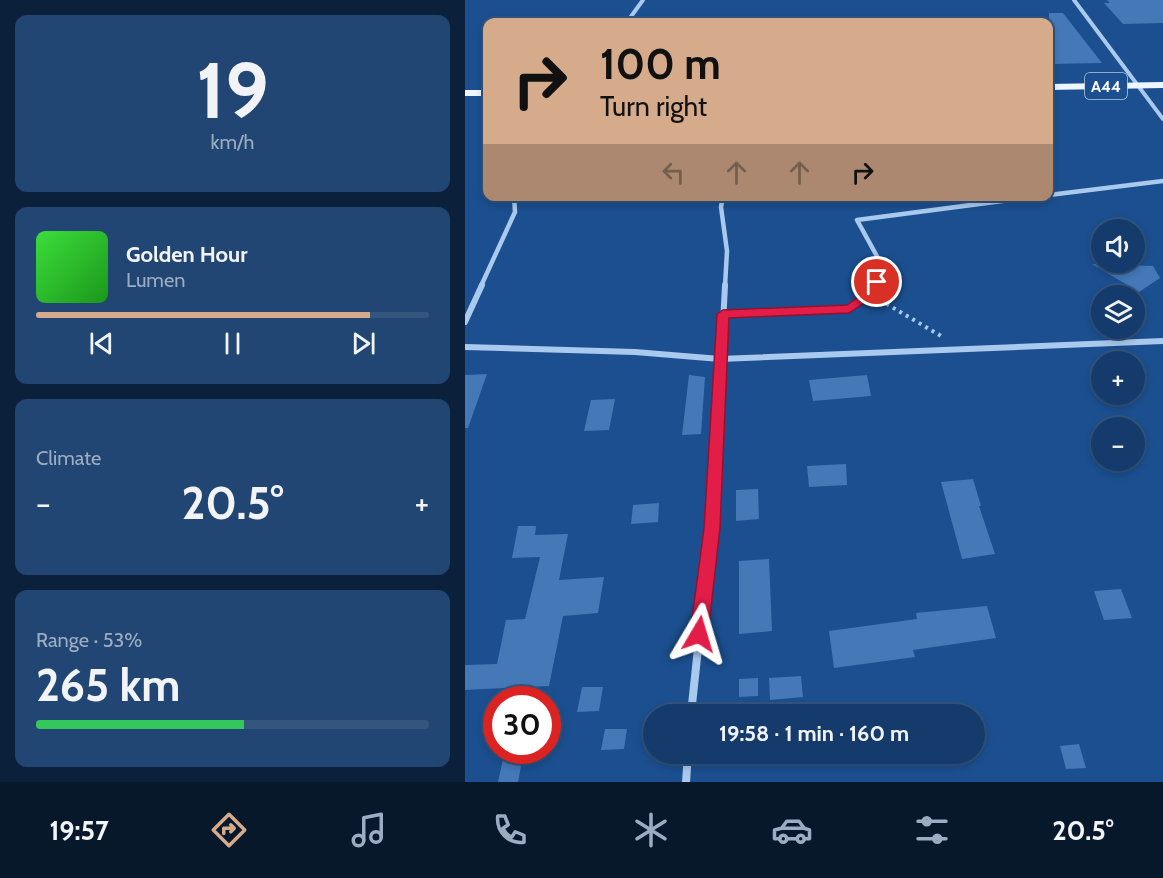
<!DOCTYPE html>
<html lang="en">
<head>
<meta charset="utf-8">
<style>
  :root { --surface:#143b6b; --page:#214673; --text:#f1f3f6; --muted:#9dadc1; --line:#33557e; --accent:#d6ab8b }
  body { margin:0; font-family:Cabin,sans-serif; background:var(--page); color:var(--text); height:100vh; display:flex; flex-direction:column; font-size:22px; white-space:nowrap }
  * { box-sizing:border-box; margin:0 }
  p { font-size:20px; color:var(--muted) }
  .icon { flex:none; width:33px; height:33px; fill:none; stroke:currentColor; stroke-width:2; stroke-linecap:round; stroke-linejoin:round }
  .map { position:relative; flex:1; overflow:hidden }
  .panel { display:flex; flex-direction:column; gap:15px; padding:15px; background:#0b203b; width:465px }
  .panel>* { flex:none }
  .hud { position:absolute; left:18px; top:18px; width:570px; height:183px; border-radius:12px; box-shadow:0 3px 9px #0003,0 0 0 2px var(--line); background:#d6ab8b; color:#111; overflow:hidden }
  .tools { position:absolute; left:626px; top:219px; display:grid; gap:12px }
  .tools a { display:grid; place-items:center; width:54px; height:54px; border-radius:50%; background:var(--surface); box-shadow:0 3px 9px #0003,0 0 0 2px var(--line); font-size:30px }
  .speed { position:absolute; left:18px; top:686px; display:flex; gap:12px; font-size:30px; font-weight:700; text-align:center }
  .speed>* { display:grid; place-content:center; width:78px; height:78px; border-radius:50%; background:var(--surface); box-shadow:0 3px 9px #0003,0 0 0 2px var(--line); line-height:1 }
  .speed .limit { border:9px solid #d22; background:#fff; color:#111 }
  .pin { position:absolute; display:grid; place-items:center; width:51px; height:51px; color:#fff; margin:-26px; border:3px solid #fff; border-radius:50%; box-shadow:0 2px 6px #0007 }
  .me { position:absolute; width:66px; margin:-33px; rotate:7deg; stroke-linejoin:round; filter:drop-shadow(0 0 4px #0008) }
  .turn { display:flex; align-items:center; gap:21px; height:126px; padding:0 18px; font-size:27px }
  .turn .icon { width:78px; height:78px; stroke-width:2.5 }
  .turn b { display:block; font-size:42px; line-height:51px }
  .lanes { display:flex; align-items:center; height:57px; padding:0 18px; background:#0003; justify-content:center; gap:30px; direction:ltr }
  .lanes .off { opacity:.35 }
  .big { font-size:45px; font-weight:700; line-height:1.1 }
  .panel .card { flex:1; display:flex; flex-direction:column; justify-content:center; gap:9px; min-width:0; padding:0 21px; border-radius:12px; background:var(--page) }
  .panel .dial { align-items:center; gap:0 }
  .dial b { font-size:78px; line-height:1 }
  .song { display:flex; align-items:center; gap:18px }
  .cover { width:72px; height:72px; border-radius:9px; background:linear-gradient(135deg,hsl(120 70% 55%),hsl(120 70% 35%)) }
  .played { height:6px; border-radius:3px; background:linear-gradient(90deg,var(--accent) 85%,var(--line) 85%) }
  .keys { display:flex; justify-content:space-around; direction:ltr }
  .heat { display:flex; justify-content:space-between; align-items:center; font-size:33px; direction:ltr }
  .charge { height:9px; border-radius:4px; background:linear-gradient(90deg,#34c759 53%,var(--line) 0) }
  .trip { position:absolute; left:178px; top:704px; width:342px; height:60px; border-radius:30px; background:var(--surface); box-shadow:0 3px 9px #0003,0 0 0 2px var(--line); font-weight:700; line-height:60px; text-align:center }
  .menu { display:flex; height:96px; justify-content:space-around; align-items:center; background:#08182b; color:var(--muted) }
  .menu .icon { width:42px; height:42px }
  .menu .active { color:var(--accent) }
  .menu b { font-size:27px; color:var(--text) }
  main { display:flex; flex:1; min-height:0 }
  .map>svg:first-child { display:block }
  .building { fill:#4478b7 }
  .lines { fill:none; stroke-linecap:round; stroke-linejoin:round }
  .path { stroke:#a9c9ee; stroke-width:4; stroke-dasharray:3 4.5; stroke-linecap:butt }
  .street-far3 { stroke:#a9c9ee; stroke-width:4 }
  .street-far2 { stroke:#a9c9ee; stroke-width:4.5 }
  .street-far1 { stroke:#a9c9ee; stroke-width:6 }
  .street { stroke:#a9c9ee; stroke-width:8 }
  .primary { fill:#f0f6ff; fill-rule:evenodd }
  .route { fill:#e11d48; stroke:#92132f; stroke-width:1.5 }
  .labels { text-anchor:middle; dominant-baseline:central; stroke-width:4.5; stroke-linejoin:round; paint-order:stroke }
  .shield { fill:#1b4f8f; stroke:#bbcadd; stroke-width:1.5 }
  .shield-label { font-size:16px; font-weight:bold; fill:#fff }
</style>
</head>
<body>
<main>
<section class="panel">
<div class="card dial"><b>19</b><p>km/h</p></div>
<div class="card">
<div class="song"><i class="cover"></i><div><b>Golden Hour</b><p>Lumen</p></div></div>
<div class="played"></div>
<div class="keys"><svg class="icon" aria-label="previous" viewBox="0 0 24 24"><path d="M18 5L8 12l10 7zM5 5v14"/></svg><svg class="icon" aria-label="pause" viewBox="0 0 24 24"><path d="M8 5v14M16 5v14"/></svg><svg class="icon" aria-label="next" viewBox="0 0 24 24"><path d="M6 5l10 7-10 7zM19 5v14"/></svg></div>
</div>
<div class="card"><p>Climate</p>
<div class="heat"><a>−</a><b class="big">20.5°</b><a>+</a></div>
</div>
<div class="card"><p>Range · 53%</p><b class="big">265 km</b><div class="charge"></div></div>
</section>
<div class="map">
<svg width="698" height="782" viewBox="0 0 698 782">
  <rect width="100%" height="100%" fill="#1b4f8f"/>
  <path class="building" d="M642 0H698V23L658 24 639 3H645Z
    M584 13H598L637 63 584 64Z
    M627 264 688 266 695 278 674 292Z
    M22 374 3 428H0V375Z
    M224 375 240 377 236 434 217 435Z
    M402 375 406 396 348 401 344 380Z
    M150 399 144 430 119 431 126 400Z
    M381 464 382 485 344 487 342 466Z
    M508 479 516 506H514L530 554 497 559 476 482Z
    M293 489 294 519 271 521V490Z
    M194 503 193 522 166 524 168 505Z
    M53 526H71L70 535 103 534 94 580 139 577 133 613 98 616 84 686 0 690V665L32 664 41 620 60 619 75 557 47 558Z
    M304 559 307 631 274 634V561Z
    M656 589 667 618 639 620 629 591Z
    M522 606 531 638 448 650 450 657 369 668 364 631 452 619 451 613Z
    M336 676 338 697 305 700 304 678Z
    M293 678V696L274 697V679Z
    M117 687H138L134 711 112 712Z
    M140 729H162L159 749 136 750Z
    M614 744 621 768 601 769 595 746Z
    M40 750H59L53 782H33Z"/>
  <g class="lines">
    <path class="path" d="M415 300 476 336"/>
    <path class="street-far3" d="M609 0 698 119
      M162 22 178 0"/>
    <path class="street-far2" d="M584 195 698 181
      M258 196 256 207 262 251 260 286
      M16 286 50 212 49 196
      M409 286 419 269 392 220 575 196"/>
    <path class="street-far1" d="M258 314 384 309 404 295 410 285
      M0 322 17 285
      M0 347 170 352 255 359 698 341
      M249 501 260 285"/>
    <path class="street" d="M226 714 249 499
      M221 782 223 753"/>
    <path class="primary" d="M698 82V88L584 90V84Z
      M0 90H22V96H0Z"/>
  </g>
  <path class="route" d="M412 278 417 282 408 297 384 313 264 318 255 528 243 634 241 641 234 643 228 641 225 634 239 528 252 314 258 310 382 305 400 292 407 279Z"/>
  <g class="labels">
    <rect class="shield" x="620" y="73" width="42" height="26" rx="4.5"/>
    <g class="shield-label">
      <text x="641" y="86">A44</text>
    </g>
  </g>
</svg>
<div class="tools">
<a><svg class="icon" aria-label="sound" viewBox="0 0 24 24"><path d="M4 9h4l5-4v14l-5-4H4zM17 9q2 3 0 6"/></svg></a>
<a><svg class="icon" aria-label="layers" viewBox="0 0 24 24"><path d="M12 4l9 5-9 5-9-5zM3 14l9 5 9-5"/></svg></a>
<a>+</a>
<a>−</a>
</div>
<div class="speed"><div class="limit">30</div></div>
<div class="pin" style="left:412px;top:282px;background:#d93025"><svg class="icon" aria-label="arrive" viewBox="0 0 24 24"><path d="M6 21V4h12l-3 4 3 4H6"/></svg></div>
<svg class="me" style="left:234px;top:634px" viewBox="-20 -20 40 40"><path d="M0-17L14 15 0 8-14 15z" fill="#e11d48" stroke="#fff" stroke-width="4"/></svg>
<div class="trip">19:58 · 1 min · 160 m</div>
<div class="hud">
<div class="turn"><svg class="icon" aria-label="right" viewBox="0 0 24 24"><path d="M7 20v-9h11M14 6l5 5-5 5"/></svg><div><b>100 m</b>Turn right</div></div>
<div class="lanes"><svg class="icon off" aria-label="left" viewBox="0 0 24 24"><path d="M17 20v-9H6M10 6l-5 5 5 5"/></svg><svg class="icon off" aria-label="ahead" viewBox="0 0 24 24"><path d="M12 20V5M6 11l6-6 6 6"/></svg><svg class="icon off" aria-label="ahead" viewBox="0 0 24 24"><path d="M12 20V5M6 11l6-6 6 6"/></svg><svg class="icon" aria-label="right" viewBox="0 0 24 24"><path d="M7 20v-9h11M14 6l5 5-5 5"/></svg></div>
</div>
</div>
</main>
<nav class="menu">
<b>19:57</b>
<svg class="icon active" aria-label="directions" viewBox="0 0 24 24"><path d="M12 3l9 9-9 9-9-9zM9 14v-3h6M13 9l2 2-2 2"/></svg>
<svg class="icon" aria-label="music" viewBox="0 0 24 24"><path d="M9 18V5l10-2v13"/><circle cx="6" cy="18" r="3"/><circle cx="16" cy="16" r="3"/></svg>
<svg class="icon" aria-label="phone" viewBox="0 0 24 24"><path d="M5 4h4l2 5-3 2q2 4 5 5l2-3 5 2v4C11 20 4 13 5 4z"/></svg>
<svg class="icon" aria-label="climate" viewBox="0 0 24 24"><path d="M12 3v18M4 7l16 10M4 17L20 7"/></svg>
<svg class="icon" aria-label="car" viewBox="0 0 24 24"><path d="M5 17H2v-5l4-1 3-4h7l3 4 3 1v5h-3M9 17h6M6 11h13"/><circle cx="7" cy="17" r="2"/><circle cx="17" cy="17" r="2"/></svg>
<svg class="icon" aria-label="filters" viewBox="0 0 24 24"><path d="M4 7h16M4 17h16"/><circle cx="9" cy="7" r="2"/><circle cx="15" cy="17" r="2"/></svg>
<b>20.5°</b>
</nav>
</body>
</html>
